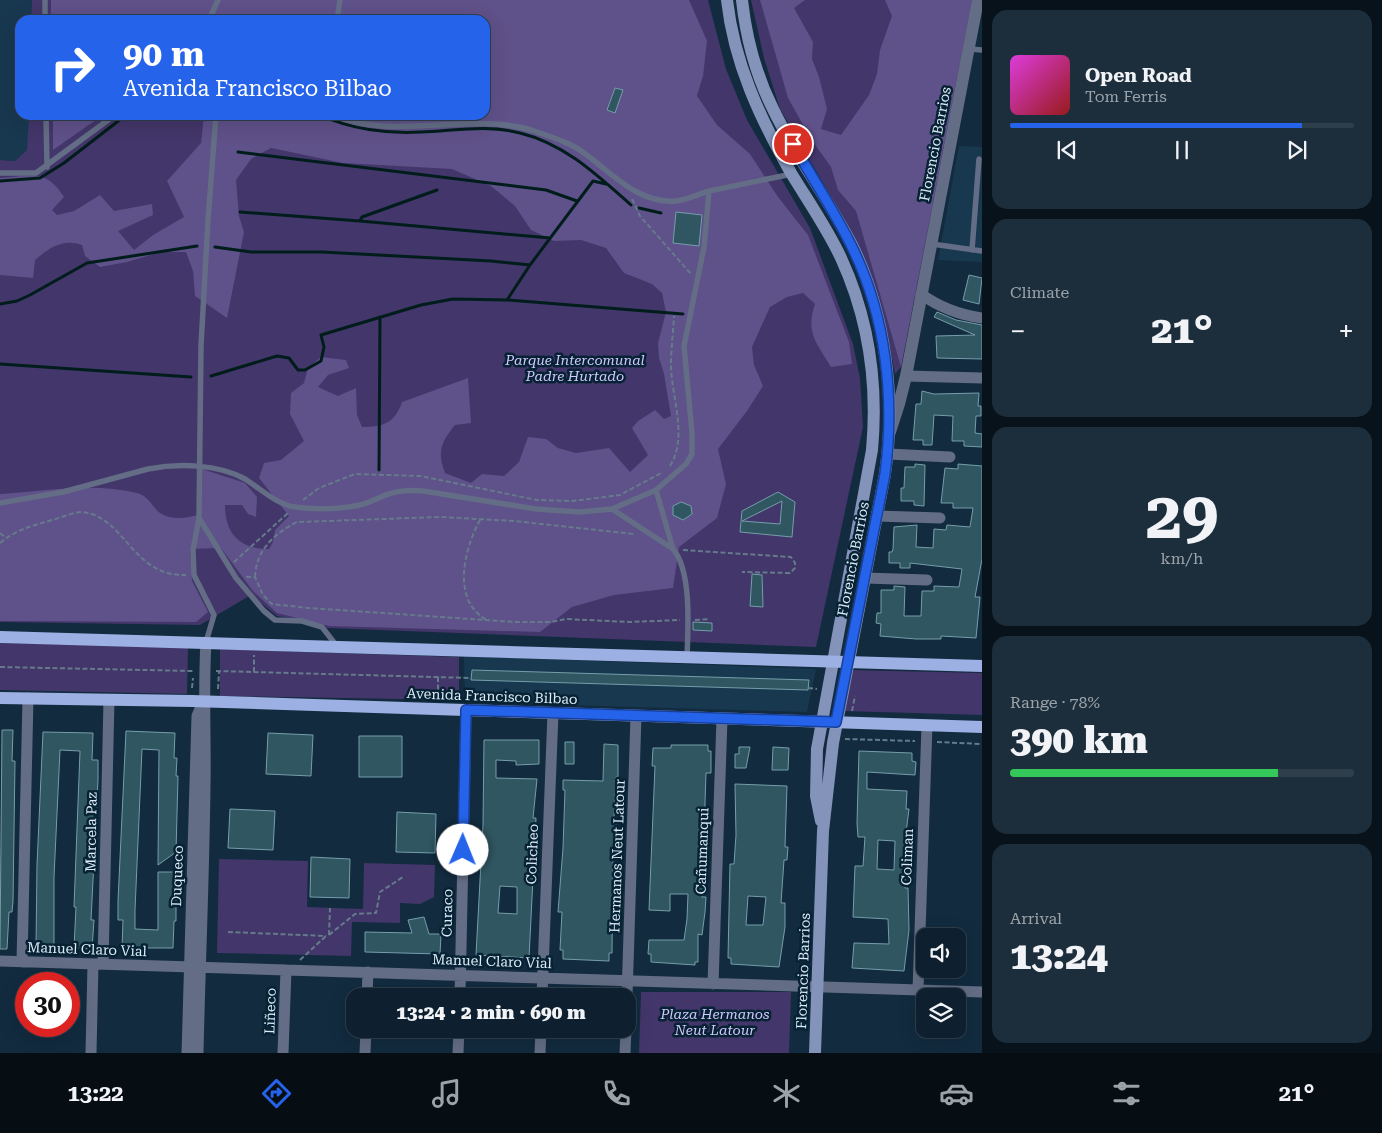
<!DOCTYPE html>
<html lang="en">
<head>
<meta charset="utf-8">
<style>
  :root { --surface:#0e202f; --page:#1c2d3b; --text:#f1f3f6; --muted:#9ba3aa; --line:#2e3e4b; --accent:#2563eb }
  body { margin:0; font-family:"Roboto Serif",serif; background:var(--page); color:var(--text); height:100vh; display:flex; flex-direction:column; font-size:19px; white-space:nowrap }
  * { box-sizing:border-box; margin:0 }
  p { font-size:16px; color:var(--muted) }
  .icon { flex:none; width:28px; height:28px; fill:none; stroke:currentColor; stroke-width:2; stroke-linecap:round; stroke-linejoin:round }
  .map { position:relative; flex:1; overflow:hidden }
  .drawer { display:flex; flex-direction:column; gap:10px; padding:10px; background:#08121a; width:400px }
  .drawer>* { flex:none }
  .guide { position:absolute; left:15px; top:15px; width:475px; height:105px; border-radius:15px; box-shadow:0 5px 20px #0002,0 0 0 1px var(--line); background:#2563eb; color:#fff; overflow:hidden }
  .tools { position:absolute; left:916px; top:928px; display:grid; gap:10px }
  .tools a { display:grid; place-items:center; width:50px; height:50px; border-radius:10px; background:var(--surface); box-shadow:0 5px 20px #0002,0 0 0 1px var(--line); font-size:25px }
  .speed { position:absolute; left:15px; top:972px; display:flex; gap:10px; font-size:25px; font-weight:700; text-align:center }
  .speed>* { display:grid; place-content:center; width:65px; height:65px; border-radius:50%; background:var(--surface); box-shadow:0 5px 20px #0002,0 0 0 1px var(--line); line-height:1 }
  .speed .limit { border:8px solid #d22; background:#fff; color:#111 }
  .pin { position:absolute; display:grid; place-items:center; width:42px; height:42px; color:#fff; margin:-21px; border:2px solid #fff; border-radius:50%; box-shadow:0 1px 5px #0007 }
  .me { position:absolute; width:55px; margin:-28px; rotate:1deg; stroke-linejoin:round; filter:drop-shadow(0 0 4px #0008) }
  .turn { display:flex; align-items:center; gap:18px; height:105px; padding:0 25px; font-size:22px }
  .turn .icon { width:65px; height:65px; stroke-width:2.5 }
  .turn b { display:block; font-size:35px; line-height:42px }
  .big { font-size:38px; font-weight:800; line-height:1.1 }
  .drawer .widget { flex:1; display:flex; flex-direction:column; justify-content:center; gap:8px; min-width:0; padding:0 18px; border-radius:15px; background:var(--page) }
  .drawer .dial { align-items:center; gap:0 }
  .dial b { font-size:65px; line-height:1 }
  .song { display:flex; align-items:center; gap:15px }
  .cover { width:60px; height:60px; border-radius:8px; background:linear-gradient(135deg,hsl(300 70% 55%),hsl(0 70% 35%)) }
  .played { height:5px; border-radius:2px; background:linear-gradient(90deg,var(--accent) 85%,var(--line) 85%) }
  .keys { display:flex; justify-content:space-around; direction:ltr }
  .heat { display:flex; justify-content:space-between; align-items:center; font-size:28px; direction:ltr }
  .charge { height:8px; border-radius:4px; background:linear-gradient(90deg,#34c759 78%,var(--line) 0) }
  .trip { position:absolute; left:346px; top:988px; width:290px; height:50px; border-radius:15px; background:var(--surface); box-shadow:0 5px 20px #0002,0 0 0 1px var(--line); font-weight:800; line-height:50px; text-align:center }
  .dock { display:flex; height:80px; justify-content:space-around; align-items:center; background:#060d13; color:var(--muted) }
  .dock .icon { width:35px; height:35px }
  .dock .current { color:var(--accent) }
  .dock b { font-size:22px; color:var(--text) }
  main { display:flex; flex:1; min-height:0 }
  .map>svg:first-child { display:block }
  .built { fill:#183850 }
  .green { fill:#43366a }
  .forest { fill:#5f5189 }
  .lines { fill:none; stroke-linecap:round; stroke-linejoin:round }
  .stream { stroke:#001d1c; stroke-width:3 }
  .building { fill:#2f5661; stroke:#759eaa; fill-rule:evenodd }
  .path { stroke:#657b8b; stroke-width:2; stroke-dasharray:5 2.5; stroke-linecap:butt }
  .service { stroke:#636d85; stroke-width:5.5 }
  .minor { stroke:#636d85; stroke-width:11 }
  .tertiary { stroke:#636d85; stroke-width:12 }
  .secondary { stroke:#8493ba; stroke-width:12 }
  .primary { stroke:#9db0e3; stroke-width:12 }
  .route-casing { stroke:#184099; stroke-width:12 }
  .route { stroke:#2563eb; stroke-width:9 }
  .labels { text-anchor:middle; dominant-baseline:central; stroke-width:5; stroke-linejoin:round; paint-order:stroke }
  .street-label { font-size:14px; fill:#dcecf8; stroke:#072234 }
  .park-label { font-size:14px; font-style:italic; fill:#d2c8fb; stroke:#072234 }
</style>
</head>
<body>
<main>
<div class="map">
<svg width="982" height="1053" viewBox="0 0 982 1053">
  <rect width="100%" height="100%" fill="#122b3f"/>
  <path class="built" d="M0 0H32L31 20H20V115H29L28 150 15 161 0 160Z
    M959 146 982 147V262L938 260Z
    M464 656 816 669 807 712 465 702Z"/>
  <path class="green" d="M32 0H708L726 69 747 120 810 228 853 344 860 378 863 427 816 647 327 628 321 623 277 616 251 595 200 625 0 622V160L15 161 27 150 29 115H485V20H31Z
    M751 0H974L901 367 895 374 888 337 843 217 780 109 764 58Z
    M0 643 188 647 187 694 0 690Z
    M220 649 459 657V700L220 696Z
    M851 670 982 673V715L843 711Z
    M219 859 308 861 307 907 363 909 364 863 435 865 434 897 420 904 400 903V923L352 922 351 956 217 953Z
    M641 992H791L789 1053H639Z"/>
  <path class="forest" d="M51 0H689L707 41 703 76 697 96 717 125 750 154 778 197 808 235 849 342 852 364 831 367C817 343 805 333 815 304L803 293 787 297 770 307 752 347 754 365 763 386 747 411 718 449 726 484 717 518 679 547 673 588 614 595 572 607 540 632 329 626 277 613 253 591 221 548 190 549 192 581 208 612 196 622 0 621V494C45 491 93 482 137 493 149 496 152 507 160 513 172 521 188 518 201 514L202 469 245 483 257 497 256 517 248 514 242 505H225C225 534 240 549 269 549L273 542 275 530 289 516 259 478 264 463 281 460 304 441 290 414 291 393 304 383 308 368 321 357 346 360 349 368 328 375 318 387 338 396 356 388 357 415 362 427C383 427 395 423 402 402L468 378 471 423 455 425C441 442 437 452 445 473L471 483 482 474 504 476 519 462 528 437 546 439 558 448 576 453 609 448 630 472 648 455 632 428 638 421 655 410 664 419 671 416 664 374 659 358 658 343 666 312 662 293 652 284 624 273 606 248 581 240 554 241 531 230 515 206 491 186 452 169 343 163 271 148 251 159 236 180 239 216 244 232 227 318 195 296 193 271 186 252H161L127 262 100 267 85 256 82 245C63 238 49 248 35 260L33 278 0 275V178C30 176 46 168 64 197L52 210 57 215 74 211 100 195 114 211 152 204 153 215 118 231 134 250 153 235 184 217 167 181 201 143 204 115H485V20H51Z
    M760 0H805L794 8 813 42 812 59 819 77 827 109 821 129 841 135 869 95 877 74 880 50 892 16 885 0H972L901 367 856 211 838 190 831 167 811 139 788 98Z
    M53 115H103L53 150Z"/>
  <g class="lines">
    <path class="stream" d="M320 115C350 129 387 134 421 132 454 131 487 124 520 133 565 144 597 175 631 205
      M238 152 546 190 577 201
      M0 181 40 178 64 163 126 115
      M639 208 661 213
      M240 212 360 221 362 217 437 190
      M360 221 550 238
      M215 247 251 252H322L491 261 530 265
      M507 300 530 265 593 181 606 184
      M0 304 17 301 30 295 87 263 197 246
      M0 364 191 377
      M211 376 277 356 289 358 298 370H305L321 361 324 347 321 335 421 305 453 299 507 300 683 314
      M379 470 380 317"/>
  </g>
  <path class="building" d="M615 88 623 90 615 113 607 110Z
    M676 212 702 215 699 246 673 243Z
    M969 275 982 278 979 304 963 300Z
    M937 312 956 320 982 325V359L937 358 936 336 975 335 934 317Z
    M922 391 934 394 979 393 978 406H981V416H976L975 433 982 434V447L964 446V441H952L953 416 934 415 932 445H923V440H913L916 404H921Z
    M915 464 925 465 924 506 914 505V501H901V488H904L905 467H915Z
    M958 464 982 466V559L975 597H980L976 638 941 636V639H916L880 636 881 624 876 623 877 613H881V590H894V586L905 587 904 616H921L922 591H934V586L959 587 962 569 910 563V568H900V563H889V552H892L893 549 894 527 917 525 916 547 933 548 934 529 946 530 947 525 970 527 973 508H953V503H941L945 468 958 469Z
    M778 492 795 502 792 537 740 532 742 511ZM782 501 780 524 742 521Z
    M681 502 691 506 692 514 683 520 673 515V506Z
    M752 574 762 575 763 607 750 606Z
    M693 622 712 623V631L693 630Z
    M472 670 809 680 808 690 471 680Z
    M2 730H13L12 761H15L13 901 12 912H9L7 949H0Z
    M126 731 175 733 174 758H177L176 776H178L176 852 158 865 159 750 142 749 135 910V929L158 930V872H176V921H174L173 948H122L123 920H118V901Z
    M43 732 93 733 92 760H98V780L91 920H94L92 949 74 948 76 907H74L80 751 60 750 54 877V948L36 947 37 865Z
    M268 733 313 735 311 776 266 774Z
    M359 736H402V777H359Z
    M484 740H539V764L516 765V761L496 760V778L537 779 533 818H536L529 958 476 955 483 825ZM500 886 517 887V914L498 913Z
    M565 742H574V764H565Z
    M604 744 618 745V777H616L614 818H616L615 850H613V854L612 953H609V961L563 959V950H560L562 912H558L563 848 565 790H563V780L603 781Z
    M671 745H708V751H711V773H706L705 803V820H708L707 835H700V861H704L702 897H706L705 912 702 935 698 934V962H695V965L651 962V954H648L649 940H684L687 919 688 894H670V911L649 910 655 766H652L653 748H671Z
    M739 747H750L746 768H735V754H739Z
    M773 747 789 748 788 770H772Z
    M859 751 912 753V761L916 762 915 775 867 772V789L907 791 906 809H909L905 841V888H908L909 930 904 971 852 968 854 943 889 944 888 919 853 917 855 866H863L865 837H858L857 823ZM878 840 895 841 894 870 877 869Z
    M735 784 787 786 785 847H788L787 860H784L781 903H785V927L779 967 731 964V958H728L730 864H734L736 835ZM748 896 766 897 763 925H746Z
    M230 809 275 811 273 850 228 848Z
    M397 812 436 814 435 853 396 852Z
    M311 857 350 859 349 898 310 897Z
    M424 917 429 934H441L440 954 365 952V932L412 933 408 920Z"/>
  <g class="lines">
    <path class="path" d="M632 199 640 216 691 274
      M670 466C688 437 672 399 671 367 671 350 673 333 674 316
      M303 500 319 488 355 474 420 476 537 500 573 501 620 495 663 472
      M480 520C464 549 451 601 487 620
      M0 533 6 538
      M0 543C17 529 32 526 52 520 61 518 73 512 82 512 125 516 132 577 186 575
      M683 550 791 557 795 563V568L790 573 742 572
      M234 562 288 513
      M246 577H255L263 595 272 604 308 608 516 622H551L566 619 630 622 680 620
      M255 577C256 550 274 534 297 522L441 517 514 521 634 534
      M695 620 710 619
      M0 667 193 671
      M216 671 471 678
      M254 672V655
      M192 688 193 678
      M808 688 817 689
      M218 689 219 672
      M438 697V677
      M852 711 855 696
      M845 739 915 741
      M937 742 982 744
      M228 932 326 936
      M329 935 355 914 376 913 380 892 403 877
      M329 935 330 908
      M300 960 326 936"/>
    <path class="service" d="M45 0V20
      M209 20 218 0
      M337 20 340 0
      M969 49 982 50
      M46 115 47 167
      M0 173H36L115 115
      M709 191 792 174
      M932 244 982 251
      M972 250 979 159
      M0 503 63 492 148 469C178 463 218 464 245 479 261 489 276 504 295 507 315 510 341 509 360 505 370 503 379 497 389 494 400 490 412 490 423 491L536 509 579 512 612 509 673 549 656 490 686 464 692 454V433L684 346 704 247 709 191C699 194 687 200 676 201 638 204 612 173 584 153 570 142 548 136 531 130 472 112 386 141 335 115
      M612 509 656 490
      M199 518 236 578 264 611 275 620 302 621 322 627 336 645
      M673 549C692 571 688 629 687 657
      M206 642 214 615 194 575 193 550 199 518 201 346 208 220 216 115"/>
    <path class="minor" d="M921 294C939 307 960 315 982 318
      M906 376 982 378
      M888 454 950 457
      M877 516 940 518
      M865 578 927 580
      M0 961 982 992
      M22 962 28 698
      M103 964 109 700
      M713 984 722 719
      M918 990 927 725
      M367 996 368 972
      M460 996 466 710
      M542 996 553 713
      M627 996 636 716
      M91 1053 93 964
      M187 1053 197 716 203 702
      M198 1053C200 964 204 875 205 786 206 738 203 690 206 642
      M283 1053 286 970
      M365 1053 366 1029
      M458 1053 459 1029
      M540 1053 541 1029
      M625 1053 626 1029"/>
    <path class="tertiary" d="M890 432 899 404 906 376 978 0"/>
    <path class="secondary" d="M727 0C734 63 760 118 791 173 808 201 827 228 841 258 869 319 878 384 872 450L817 749 816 796 821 821
      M742 0C746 37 756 75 773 109 796 157 829 200 853 247 886 316 896 398 885 474L833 743 823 831 815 1053"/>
    <path class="primary" d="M0 637 982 666
      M0 698 192 701 982 727"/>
  </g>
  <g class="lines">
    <defs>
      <path id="route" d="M463 850 466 710 836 722 885 474C895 398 886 316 852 247 835 212 812 178 793 144"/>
    </defs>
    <use href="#route" class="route-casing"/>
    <use href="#route" class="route"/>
  </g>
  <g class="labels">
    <g class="street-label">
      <text transform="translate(935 144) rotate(-79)">Florencio Barrios</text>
      <text transform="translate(853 559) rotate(-79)">Florencio Barrios</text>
      <text transform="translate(492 696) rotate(2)">Avenida Francisco Bilbao</text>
      <text transform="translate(91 832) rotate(-89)">Marcela Paz</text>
      <text transform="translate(702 851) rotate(-88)">Cañumanqui</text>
      <text transform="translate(532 854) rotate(-88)">Colicheo</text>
      <text transform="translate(617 856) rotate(-88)">Hermanos Neut Latour</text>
      <text transform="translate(907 857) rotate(-88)">Coliman</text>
      <text transform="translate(177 876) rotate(-88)">Duqueco</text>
      <text transform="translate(447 913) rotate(-89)">Curaco</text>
      <text transform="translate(87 949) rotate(2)">Manuel Claro Vial</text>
      <text transform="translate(492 961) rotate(2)">Manuel Claro Vial</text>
      <text transform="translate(803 971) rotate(-88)">Florencio Barrios</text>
      <text transform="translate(270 1011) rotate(-88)">Liñeco</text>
    </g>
    <g class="park-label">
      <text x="575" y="360">Parque Intercomunal<tspan x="575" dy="16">Padre Hurtado</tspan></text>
      <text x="715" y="1014">Plaza Hermanos<tspan x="715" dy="16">Neut Latour</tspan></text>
    </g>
  </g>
</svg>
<div class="tools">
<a><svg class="icon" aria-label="sound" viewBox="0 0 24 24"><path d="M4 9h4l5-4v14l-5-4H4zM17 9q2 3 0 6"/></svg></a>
<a><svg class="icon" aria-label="layers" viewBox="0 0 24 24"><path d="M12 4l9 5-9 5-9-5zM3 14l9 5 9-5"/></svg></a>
</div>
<div class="speed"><div class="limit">30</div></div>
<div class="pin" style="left:793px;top:144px;background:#d93025"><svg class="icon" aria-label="arrive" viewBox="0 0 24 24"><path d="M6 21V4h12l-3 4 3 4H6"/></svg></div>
<svg class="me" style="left:463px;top:850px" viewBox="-20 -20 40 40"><circle r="19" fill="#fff"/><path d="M0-13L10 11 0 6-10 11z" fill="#2563eb"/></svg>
<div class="trip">13:24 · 2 min · 690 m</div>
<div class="guide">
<div class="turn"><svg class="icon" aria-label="right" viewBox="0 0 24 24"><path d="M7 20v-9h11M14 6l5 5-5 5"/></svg><div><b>90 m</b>Avenida Francisco Bilbao</div></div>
</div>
</div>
<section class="drawer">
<div class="widget">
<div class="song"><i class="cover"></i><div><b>Open Road</b><p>Tom Ferris</p></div></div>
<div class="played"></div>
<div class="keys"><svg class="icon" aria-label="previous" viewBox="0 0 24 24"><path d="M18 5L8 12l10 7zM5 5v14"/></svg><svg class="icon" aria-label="pause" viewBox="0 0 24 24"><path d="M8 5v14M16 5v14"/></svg><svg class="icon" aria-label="next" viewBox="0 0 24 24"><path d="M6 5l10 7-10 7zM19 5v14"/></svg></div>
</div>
<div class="widget"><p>Climate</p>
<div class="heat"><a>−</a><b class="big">21°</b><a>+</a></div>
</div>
<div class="widget dial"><b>29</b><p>km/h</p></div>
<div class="widget"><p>Range · 78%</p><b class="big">390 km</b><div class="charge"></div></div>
<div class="widget"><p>Arrival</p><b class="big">13:24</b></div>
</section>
</main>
<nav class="dock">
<b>13:22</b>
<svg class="icon current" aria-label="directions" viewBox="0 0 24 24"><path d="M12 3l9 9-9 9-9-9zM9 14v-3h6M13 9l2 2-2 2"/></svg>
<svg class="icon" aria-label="music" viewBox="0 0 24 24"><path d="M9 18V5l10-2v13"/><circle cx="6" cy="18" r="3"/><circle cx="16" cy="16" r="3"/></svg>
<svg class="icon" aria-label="phone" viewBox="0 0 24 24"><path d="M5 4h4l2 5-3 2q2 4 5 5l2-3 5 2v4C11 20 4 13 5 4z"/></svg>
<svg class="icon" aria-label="climate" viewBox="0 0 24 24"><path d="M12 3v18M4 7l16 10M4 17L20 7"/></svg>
<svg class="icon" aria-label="car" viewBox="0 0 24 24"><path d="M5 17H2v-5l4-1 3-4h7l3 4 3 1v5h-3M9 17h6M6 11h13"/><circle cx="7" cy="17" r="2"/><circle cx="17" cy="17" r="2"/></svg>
<svg class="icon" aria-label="filters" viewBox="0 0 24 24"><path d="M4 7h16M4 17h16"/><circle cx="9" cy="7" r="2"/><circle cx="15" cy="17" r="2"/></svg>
<b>21°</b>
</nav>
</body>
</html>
